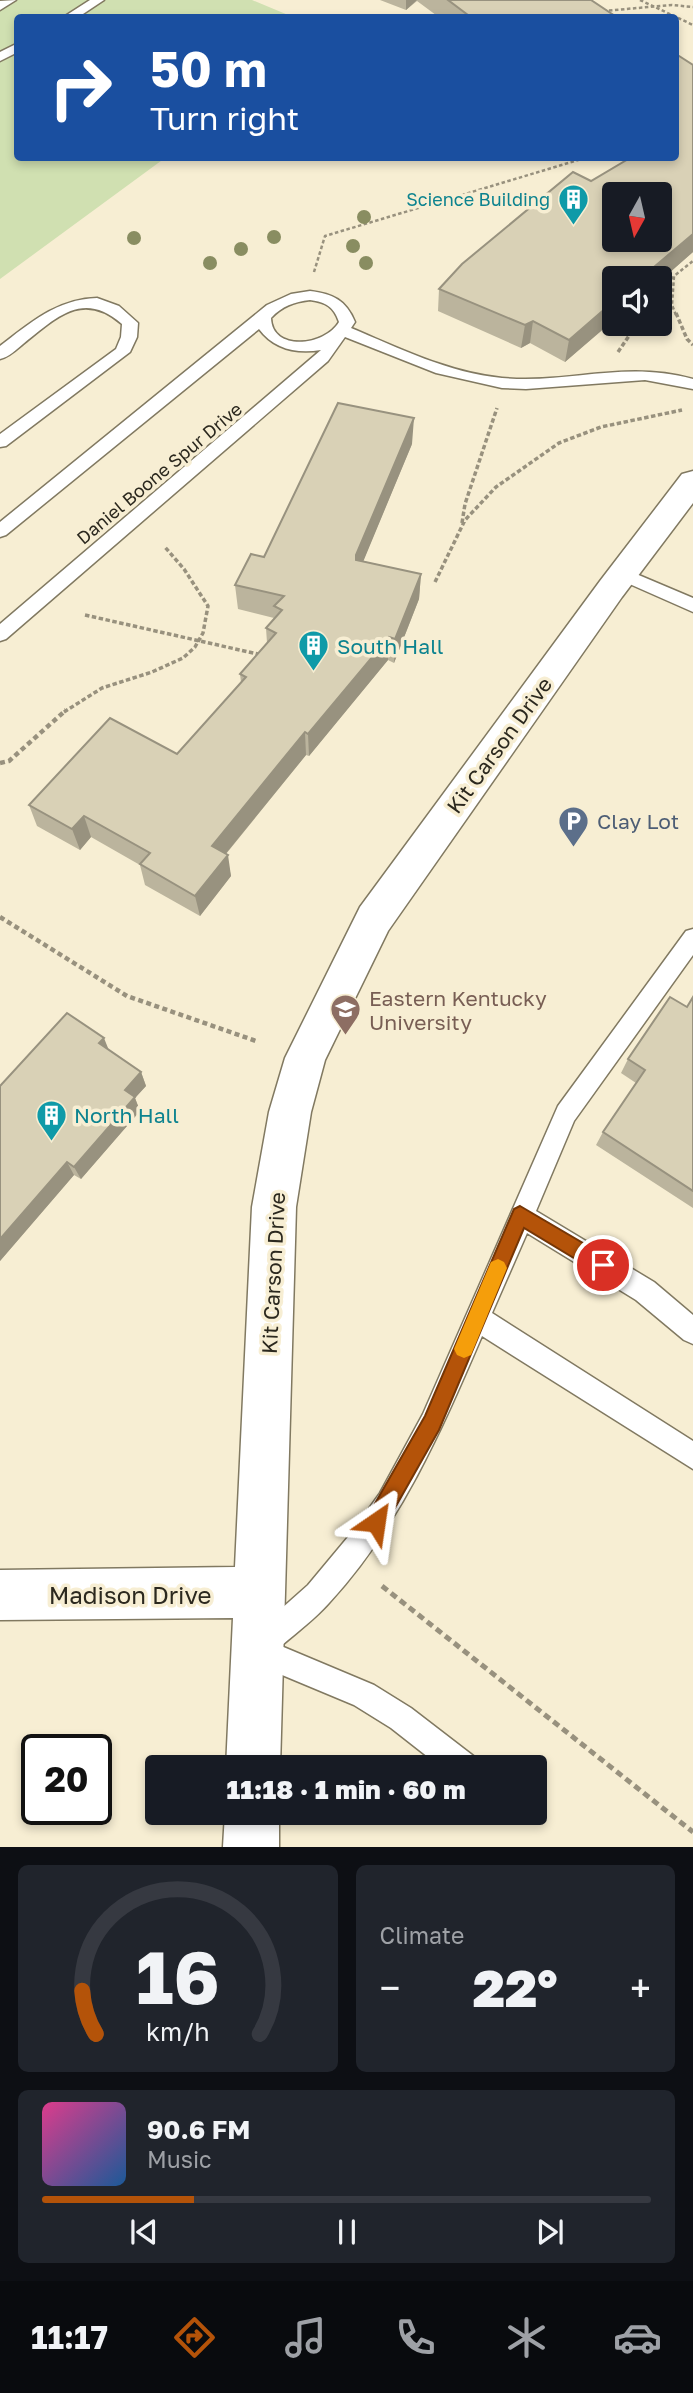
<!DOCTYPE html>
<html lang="en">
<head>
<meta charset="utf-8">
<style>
  :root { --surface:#171b24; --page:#20242c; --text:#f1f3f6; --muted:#9ea1a6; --line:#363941; --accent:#b45309 }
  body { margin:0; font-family:"Golos Text",sans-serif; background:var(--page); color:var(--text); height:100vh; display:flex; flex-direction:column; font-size:26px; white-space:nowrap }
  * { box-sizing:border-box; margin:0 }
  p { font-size:23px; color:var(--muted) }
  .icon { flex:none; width:38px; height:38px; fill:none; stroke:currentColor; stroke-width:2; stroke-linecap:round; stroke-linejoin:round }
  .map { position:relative; height:1847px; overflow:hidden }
  .panel { display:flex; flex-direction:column; gap:18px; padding:18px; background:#0d0f14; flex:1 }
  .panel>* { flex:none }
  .banner { position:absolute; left:14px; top:14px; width:665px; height:147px; border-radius:7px; box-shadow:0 4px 10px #0003; background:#1a4fa0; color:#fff; overflow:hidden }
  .needle { width:46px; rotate:188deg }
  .buttons { position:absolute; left:602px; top:182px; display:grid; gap:14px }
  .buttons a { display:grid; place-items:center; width:70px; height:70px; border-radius:7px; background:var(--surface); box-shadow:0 4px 10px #0003; font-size:35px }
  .speed { position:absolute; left:21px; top:1734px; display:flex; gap:14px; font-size:35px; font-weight:700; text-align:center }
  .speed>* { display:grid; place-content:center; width:91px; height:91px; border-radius:50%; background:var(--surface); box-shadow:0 4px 10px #0003; line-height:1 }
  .speed .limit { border:4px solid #111; border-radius:10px; background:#fff; color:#111 }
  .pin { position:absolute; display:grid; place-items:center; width:60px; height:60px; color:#fff; margin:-30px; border:4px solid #fff; border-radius:50%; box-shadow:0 2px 7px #0007 }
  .me { position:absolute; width:77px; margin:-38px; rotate:32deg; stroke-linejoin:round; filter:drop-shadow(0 0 5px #0008) }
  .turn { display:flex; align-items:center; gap:24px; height:147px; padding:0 21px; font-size:32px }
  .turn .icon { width:91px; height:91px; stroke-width:2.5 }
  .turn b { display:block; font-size:49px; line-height:60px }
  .big { font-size:52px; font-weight:800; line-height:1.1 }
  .panel .widget { flex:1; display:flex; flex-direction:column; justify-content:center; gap:10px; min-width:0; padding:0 24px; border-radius:10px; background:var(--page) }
  .panel .dial { align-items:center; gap:0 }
  .dial svg { height:182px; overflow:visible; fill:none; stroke:var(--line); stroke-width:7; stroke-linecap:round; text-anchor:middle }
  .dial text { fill:var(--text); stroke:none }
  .song { display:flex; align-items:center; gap:21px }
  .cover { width:84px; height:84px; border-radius:10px; background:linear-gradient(135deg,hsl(330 70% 55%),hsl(210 70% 35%)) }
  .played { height:7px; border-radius:4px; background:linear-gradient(90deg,var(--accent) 25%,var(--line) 25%) }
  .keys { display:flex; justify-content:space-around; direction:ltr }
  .heat { display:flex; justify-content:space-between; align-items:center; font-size:38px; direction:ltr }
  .panel .tiles { flex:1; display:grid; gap:18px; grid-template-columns:1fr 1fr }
  .widget:last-child { grid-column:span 2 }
  .trip { position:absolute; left:145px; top:1755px; width:402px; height:70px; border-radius:7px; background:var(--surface); box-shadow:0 4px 10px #0003; font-weight:800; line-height:70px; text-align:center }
  .dock { display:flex; height:112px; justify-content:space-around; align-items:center; background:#090b0e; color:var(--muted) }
  .dock .icon { width:49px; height:49px }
  .dock .active { color:var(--accent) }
  .dock b { font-size:32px; color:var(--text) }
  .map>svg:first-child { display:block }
  .green { fill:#d0e0b1 }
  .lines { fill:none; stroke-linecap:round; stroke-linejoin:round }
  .lane-casing { stroke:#817961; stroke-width:3 }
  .street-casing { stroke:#817961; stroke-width:3 }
  .path-far3 { stroke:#98917e; stroke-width:2.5; stroke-dasharray:3.5 2.5; stroke-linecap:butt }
  .path-far2 { stroke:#98917e; stroke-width:3.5; stroke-dasharray:4.5 2.5; stroke-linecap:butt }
  .path-far1 { stroke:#98917e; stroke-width:4.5; stroke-dasharray:5 3.5; stroke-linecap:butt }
  .path { stroke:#98917e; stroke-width:5; stroke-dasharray:7 4.5; stroke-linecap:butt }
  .lane { fill:#fff; fill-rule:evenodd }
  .street { fill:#fff; fill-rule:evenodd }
  .tree { fill:#898d61 }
  .wall { fill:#bbb49d }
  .shaded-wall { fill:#98927f }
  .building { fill:#d9d1b6; stroke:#98927f; stroke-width:2; fill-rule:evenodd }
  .route { fill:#b45309; stroke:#753606; stroke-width:2 }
  .slow { fill:#f59e0b }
  .labels { text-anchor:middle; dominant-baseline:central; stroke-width:7; stroke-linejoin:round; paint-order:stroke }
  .far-culture-label { font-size:18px; fill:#0d838f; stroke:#f7eed3; text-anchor:end }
  .far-street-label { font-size:18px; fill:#2b281e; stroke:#f7eed3 }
  .culture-label { font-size:21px; fill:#0d838f; stroke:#f7eed3; text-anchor:start }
  .street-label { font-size:21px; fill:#2b281e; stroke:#f7eed3 }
  .service-label { font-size:21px; fill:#4e5e75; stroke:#f7eed3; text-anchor:start }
  .education-label { font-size:21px; fill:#785e54; stroke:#f7eed3; text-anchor:start }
  .near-street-label { font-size:24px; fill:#2b281e; stroke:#f7eed3 }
</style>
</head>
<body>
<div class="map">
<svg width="693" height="1847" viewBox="0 0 693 1847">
  <rect width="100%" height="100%" fill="#f7eed3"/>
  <path class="green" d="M0 0H252L293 17 18 18V158H165L0 279Z"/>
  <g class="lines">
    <defs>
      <path id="lane" d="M16 0 0 10V1Z
        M90 0H104L77 18H62Z
        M18 43V52L0 61V52Z
        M310 291C333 294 346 300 355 322L351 328C399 348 449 373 502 378 570 384 624 360 693 379V389L645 380 526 389 502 388 436 373 345 337 328 361 6 639 0 641V624L321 350C296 354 274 349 259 329L6 535 0 537V522L267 305 291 294ZM310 300C326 302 334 307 339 322 325 346 272 352 271 318 282 306 294 302 310 300Z
        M97 298 119 306 138 323 137 337 130 352 6 446 0 447V434L116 349 121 337 122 324C83 290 57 317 23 344 16 350 9 357 0 359V346C30 323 57 299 97 298Z
        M622 568 693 598V612L616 578 613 574 616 570Z
        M693 929V955L574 1121 536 1211 654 1282 693 1315V1344L684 1340 636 1300 527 1233 492 1313 693 1441V1469L482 1336C441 1431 400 1526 329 1603 315 1619 297 1632 281 1646L374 1685 411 1708 476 1758 480 1768H442L391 1728 354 1705 246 1660 242 1650 246 1640 308 1585 353 1531 380 1493 423 1414 558 1106 686 931Z"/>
      <path id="street" d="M693 471V503L622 597 388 931 325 1060 311 1112 296 1207 280 1768H226L233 1618 0 1620V1570L235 1567 252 1207 269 1112 285 1058 360 907 600 581 682 474Z
        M225 1813H279V1847H223Z"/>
    </defs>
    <use href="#lane" class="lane-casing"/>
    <use href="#street" class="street-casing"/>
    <path class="path-far3" d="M640 0 693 25
      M603 11 672 5 693 7
      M314 272 325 236 585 158
      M660 294 673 276
      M676 315 672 305 674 276 693 261"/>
    <path class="path-far2" d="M676 313 687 339 693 345
      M618 352 637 324
      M462 523 465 504 497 408
      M435 582 465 520 496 487 559 443 601 427 682 410
      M85 615 262 655
      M64 712 102 688 152 672 183 658 195 647 203 633 208 606 184 569 164 546"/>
    <path class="path-far1" d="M0 763 9 761 66 710
      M0 917 127 996 256 1041"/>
    <path class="path" d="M382 1586 693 1832"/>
    <use href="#lane" class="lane"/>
    <use href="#street" class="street"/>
  </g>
  <g class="tree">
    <circle cx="364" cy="217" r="7"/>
    <circle cx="274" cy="237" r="7"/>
    <circle cx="134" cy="238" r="7"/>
    <circle cx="353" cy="246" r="7"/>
    <circle cx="241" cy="249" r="7"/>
    <circle cx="210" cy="263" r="7"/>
    <circle cx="366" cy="263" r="7"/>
  </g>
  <path class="wall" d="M380 0H591L618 18H440L417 1 406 10Z
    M591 181 693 252 660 281V278L565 362 530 343 521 348 438 311 439 289Z
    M412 444 363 561 421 574 419 599 394 663 388 660 309 756 306 755 226 854 231 876 200 916 145 885 140 865 91 837 80 850 37 826 29 805 177 754 241 682 240 674 267 643 266 628 274 618 238 609 235 585 264 557Z
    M693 997V1208L596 1145 603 1132 636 1083 621 1073 628 1059 687 1007Z
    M109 1050 141 1072 146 1086 135 1098 140 1111 81 1179 74 1175 0 1261V1086Z"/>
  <path class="shaded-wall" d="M406 0H417L406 10Z
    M693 234V252L660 281V278H641Z
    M614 301V320L565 362 569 340Z
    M533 321 530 343 521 348 525 325Z
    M414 418 412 444 356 579V555Z
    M421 574 419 599 394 663 395 639Z
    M389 637 388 660 309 756 308 734Z
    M305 732 306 755 215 867 212 846Z
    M84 816 91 837 80 850 72 829Z
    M228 855 231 876 200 916 195 896Z
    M104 1038 110 1053 99 1043Z
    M141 1072 146 1086 135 1098 140 1111 81 1179 74 1167 125 1090Z
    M67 1162 74 1175 0 1261V1239Z"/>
  <path class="building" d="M448 0H591L618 18H472Z
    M676 54 693 65V234L641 278H614V301L569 340 533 321 525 325 439 289 462 264 573 172 591 181 630 158H676ZM614 194H660V240H614Z
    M338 403 414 418 356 555V560L421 574 395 639 389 637 308 734 305 732 212 846 228 855 195 896 140 864 150 853 84 816 72 829 29 805 110 718 177 754 246 677 240 674 276 633 266 628 282 610 274 606 284 596 235 585 251 554 264 557Z
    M670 997 687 1007 693 997V1191L603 1132 645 1070 628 1059Z
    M67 1013 104 1038 99 1043 141 1072 125 1090 135 1097 74 1167 67 1162 0 1239V1086Z"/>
  <path class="route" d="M520 1206 610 1259 612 1265 610 1272 603 1275 597 1272 524 1228 439 1430 383 1529 376 1532 369 1529 366 1522 369 1514 425 1416 514 1209Z"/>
  <path class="slow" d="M498 1259 504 1262 507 1268 471 1355 464 1358 457 1355 454 1349 491 1262Z"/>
  <defs>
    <symbol id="building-pin" viewBox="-11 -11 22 30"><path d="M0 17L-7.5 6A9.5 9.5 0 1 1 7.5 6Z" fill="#0f9aa8" stroke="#f7eed3"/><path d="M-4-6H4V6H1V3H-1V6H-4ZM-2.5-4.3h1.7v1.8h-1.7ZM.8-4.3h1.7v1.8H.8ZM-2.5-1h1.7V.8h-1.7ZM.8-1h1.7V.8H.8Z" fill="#fff"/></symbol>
    <symbol id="parking-pin" viewBox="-11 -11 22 30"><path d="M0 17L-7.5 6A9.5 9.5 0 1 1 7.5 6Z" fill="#5c6f8a" stroke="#f7eed3"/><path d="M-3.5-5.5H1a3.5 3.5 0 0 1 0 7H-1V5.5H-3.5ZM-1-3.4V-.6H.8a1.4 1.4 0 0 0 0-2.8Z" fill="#fff"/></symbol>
    <symbol id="university-pin" viewBox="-11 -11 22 30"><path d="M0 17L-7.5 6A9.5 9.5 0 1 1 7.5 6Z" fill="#8d6e63" stroke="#f7eed3"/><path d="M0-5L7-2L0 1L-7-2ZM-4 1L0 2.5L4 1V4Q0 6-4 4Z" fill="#fff"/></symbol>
  </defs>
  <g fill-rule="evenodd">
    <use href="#building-pin" x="556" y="182" width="35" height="47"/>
    <use href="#building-pin" x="296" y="628" width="35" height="47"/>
    <use href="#parking-pin" x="556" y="804" width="35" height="47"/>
    <use href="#university-pin" x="328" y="992" width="35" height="47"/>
    <use href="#building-pin" x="34" y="1098" width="35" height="47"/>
  </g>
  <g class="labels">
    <g class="far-culture-label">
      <text x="550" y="199">Science Building</text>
    </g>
    <g class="far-street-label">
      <text transform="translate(159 473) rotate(-40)">Daniel Boone Spur Drive</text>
    </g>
    <g class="culture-label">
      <text x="337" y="646">South Hall</text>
      <text x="74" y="1115">North Hall</text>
    </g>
    <g class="street-label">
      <text transform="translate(499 745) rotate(-54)">Kit Carson Drive</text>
      <text transform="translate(273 1273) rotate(-87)">Kit Carson Drive</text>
    </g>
    <g class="service-label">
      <text x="597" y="821">Clay Lot</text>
    </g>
    <g class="education-label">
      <text x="369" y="998">Eastern Kentucky<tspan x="369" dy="24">University</tspan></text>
    </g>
    <g class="near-street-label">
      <text x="130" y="1594">Madison Drive</text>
    </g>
  </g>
</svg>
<div class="buttons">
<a><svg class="needle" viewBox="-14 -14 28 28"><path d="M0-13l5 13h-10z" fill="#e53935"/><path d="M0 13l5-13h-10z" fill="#9ea1a6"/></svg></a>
<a><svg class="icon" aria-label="sound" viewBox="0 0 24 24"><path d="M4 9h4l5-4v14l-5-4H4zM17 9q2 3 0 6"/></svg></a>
</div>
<div class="speed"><div class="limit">20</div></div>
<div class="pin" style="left:603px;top:1265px;background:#d93025"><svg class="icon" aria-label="arrive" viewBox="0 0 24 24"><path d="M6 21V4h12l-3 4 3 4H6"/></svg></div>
<svg class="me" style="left:376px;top:1522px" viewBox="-20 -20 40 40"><path d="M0-17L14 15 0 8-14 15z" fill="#b45309" stroke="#fff" stroke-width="4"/></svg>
<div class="trip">11:18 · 1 min · 60 m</div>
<div class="banner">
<div class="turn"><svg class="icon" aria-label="right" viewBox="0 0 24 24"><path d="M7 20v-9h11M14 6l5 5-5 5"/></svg><div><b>50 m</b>Turn right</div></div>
</div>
</div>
<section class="panel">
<div class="tiles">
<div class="widget dial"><svg viewBox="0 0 100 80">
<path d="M14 69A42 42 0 1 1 86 69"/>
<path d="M14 69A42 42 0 0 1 8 50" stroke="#b45309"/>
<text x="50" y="56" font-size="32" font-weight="700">16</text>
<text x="50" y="72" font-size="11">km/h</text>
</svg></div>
<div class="widget"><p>Climate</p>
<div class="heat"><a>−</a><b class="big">22°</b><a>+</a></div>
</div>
<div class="widget">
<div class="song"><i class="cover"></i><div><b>90.6 FM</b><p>Music</p></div></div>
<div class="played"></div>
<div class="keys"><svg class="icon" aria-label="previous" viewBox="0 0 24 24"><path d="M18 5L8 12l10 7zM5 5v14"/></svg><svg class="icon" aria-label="pause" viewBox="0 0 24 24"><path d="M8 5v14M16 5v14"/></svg><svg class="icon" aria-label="next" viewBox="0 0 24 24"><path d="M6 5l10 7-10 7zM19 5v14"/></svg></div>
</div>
</div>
</section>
<nav class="dock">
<b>11:17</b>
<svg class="icon active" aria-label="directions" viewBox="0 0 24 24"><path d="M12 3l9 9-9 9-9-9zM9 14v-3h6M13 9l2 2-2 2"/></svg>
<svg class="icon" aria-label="music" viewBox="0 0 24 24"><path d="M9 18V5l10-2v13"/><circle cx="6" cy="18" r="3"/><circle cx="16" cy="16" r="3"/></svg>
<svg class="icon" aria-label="phone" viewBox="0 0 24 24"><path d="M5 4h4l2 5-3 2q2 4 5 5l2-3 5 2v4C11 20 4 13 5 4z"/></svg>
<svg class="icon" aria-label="climate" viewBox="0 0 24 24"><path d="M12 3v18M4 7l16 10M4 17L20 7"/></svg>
<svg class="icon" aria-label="car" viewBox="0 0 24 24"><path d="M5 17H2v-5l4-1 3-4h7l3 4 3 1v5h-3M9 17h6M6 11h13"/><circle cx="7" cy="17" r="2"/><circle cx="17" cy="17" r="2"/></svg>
</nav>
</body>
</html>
